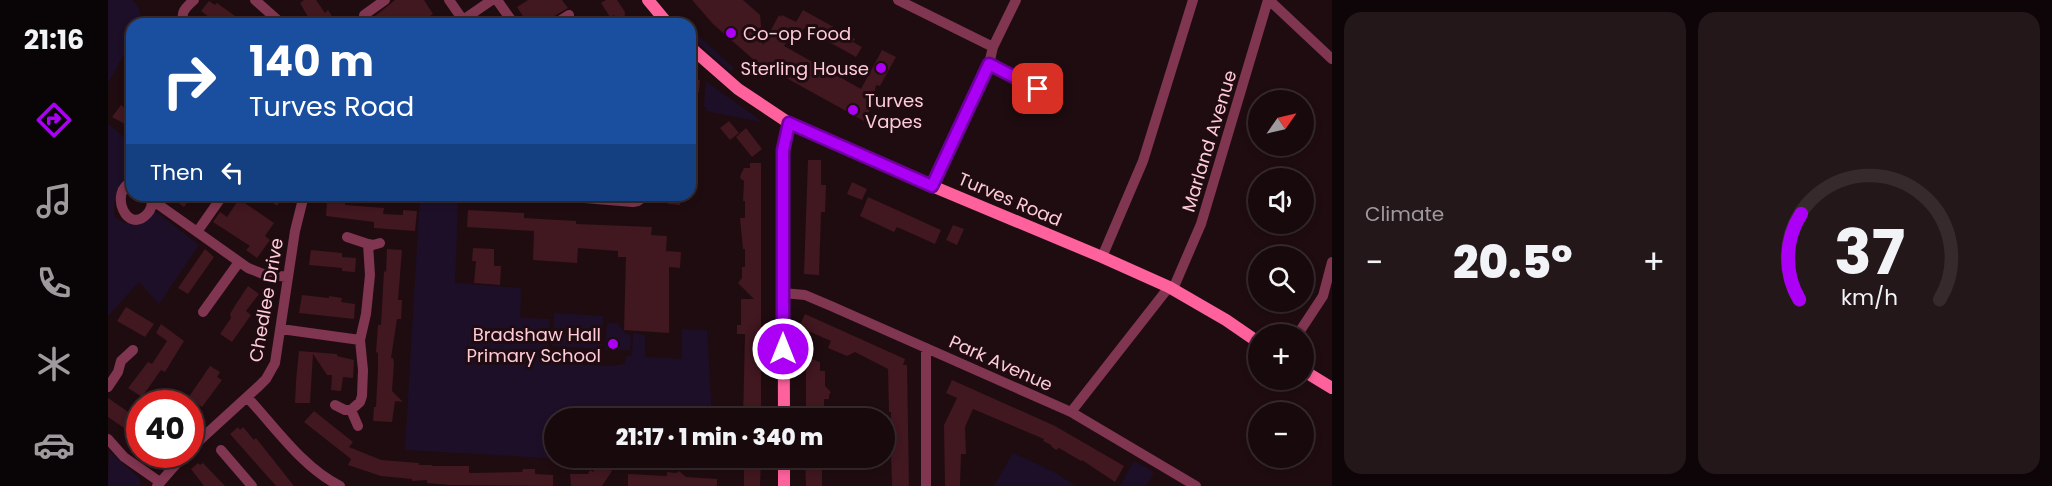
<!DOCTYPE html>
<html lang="en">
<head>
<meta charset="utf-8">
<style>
  :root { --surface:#17090c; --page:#24171a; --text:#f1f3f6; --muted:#9e9a9d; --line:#362a2d; --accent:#ab00f5 }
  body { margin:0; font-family:Poppins,sans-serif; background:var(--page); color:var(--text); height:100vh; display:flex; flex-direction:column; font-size:22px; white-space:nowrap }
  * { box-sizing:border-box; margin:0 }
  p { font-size:20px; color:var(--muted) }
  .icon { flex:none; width:33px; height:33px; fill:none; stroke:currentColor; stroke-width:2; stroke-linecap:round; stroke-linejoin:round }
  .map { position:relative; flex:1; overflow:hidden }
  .drawer { display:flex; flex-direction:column; gap:12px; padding:12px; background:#0d0507; width:720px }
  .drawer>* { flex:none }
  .hud { position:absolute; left:18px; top:18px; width:570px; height:183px; border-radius:18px; box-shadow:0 3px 9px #0003,0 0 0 2px var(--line); background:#1a4fa0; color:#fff; overflow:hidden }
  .needle { width:39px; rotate:56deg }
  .controls { position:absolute; left:1140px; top:90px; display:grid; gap:12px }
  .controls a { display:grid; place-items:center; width:66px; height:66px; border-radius:50%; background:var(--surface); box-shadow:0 3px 9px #0003,0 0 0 2px var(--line); font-size:30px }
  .speed { position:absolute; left:18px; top:390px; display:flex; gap:12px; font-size:30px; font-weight:700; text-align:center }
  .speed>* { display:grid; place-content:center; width:78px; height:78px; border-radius:50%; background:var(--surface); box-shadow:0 3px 9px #0003,0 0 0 2px var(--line); line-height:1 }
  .speed .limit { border:9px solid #d22; background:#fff; color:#111 }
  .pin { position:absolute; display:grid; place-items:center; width:51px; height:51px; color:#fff; margin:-26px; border-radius:12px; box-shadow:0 3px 9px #0006 }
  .me { position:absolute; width:66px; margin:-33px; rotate:0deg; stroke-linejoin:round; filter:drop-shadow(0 0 4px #0008) }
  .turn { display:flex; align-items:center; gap:21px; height:126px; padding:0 24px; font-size:27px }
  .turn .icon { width:78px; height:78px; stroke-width:2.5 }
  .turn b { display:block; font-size:42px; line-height:51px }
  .then { display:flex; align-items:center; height:57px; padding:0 24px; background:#0003; gap:12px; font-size:22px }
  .big { font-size:45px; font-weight:800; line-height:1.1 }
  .drawer .tile { flex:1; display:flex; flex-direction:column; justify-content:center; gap:9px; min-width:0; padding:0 21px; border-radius:18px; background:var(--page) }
  .drawer .dial { align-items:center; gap:0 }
  .dial svg { height:156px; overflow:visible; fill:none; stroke:var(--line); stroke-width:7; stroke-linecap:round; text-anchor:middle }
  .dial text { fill:var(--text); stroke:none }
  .heat { display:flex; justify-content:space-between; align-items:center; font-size:33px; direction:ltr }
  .drawer .tiles { flex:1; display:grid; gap:12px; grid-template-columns:repeat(2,1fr) }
  .trip { position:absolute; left:436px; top:408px; width:351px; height:60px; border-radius:30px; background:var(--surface); box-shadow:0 3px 9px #0003,0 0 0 2px var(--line); font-weight:800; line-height:60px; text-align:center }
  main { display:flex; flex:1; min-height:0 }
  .menu { display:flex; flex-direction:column; width:108px; justify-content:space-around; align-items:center; background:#090405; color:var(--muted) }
  .menu .icon { width:42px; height:42px }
  .menu .active { color:var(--accent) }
  .menu b { font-size:27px; color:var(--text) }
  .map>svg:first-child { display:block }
  .green { fill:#1e0f29 }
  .building { fill:#411720 }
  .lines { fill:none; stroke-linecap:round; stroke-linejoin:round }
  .street { stroke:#803550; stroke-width:10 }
  .secondary { stroke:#ff619d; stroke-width:12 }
  .route-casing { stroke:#6f009f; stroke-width:15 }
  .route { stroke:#ab00f5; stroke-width:10 }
  .poi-dot { fill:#ab00f5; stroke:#1f0c10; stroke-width:2 }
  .labels { text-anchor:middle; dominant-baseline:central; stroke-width:6; stroke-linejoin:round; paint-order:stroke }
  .poi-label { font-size:18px; fill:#ffcad9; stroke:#1f0c10; text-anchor:start }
  .street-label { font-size:18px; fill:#ffcad9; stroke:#1f0c10 }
</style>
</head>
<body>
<main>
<nav class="menu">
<b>21:16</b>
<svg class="icon active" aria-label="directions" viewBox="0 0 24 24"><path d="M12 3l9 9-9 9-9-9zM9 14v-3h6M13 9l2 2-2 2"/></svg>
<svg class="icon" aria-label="music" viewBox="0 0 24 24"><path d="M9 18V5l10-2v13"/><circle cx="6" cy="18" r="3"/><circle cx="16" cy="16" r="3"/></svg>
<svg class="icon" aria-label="phone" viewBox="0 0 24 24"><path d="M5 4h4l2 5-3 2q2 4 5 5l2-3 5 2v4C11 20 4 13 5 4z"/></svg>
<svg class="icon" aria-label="climate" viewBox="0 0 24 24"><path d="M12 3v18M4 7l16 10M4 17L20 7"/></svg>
<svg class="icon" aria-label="car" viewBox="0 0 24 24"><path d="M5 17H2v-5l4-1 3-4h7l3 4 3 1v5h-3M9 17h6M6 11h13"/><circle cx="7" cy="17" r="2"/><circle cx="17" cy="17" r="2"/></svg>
</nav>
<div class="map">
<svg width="1224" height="486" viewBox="0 0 1224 486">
  <rect width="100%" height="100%" fill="#1f0c10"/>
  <path class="green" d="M0 0H24C32 7 34 14 31 24H24V40L0 83Z
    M582 28 626 68 623 72 582 36Z
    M598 81C616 96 636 107 654 122L598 111 599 108 596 107Z
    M0 124C11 133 23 140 24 156 25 178 0 197 7 217 13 222 21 225 29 225 37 224 42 217 47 211L91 245 51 304 31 282 0 316Z
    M312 195 350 198 347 283 413 288 412 318 442 319 439 355 452 356 458 364 502 366 517 364 518 356H524L525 333 537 335V357L574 359V329L599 330 604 418H447V458H601V467L297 450Z
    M446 313 495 316 493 349 444 346Z
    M499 323 510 324 518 334 523 335 522 350H497Z
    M1 451 31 478 33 486H0Z
    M905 453 946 472 968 486H886Z
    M1026 461 1046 472 1038 486H1012Z"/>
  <path class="building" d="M196 0H208L217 13 220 10 229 24H204L192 3Z
    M287 0H316L325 14 310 24H270L266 17Z
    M420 0H454L460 8 443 18 440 24H420L409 7Z
    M498 0H509L517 12 516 24H505L506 15 502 17 493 3Z
    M584 0H635L652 15 655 45 671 15 673 17 674 15 688 22 695 10 747 39 745 42 754 47 748 57 696 28 692 35 685 31 676 46 753 89 774 50 788 57 772 86 768 85 764 106 756 121 646 60 605 24Z
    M101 1 107 5 109 3 138 24H110L93 11Z
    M582 80H592L591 92 582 91Z
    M13 105 24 113V128L4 117Z
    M621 121 631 133 622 140 612 128Z
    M638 128 654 149 644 157 628 137Z
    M700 160H713V185H718L717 212H713L711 275 696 274Z
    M642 163H653V418H635L637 334H629V325H633V299H646L630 283 634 278V267H637V249H635L632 218H637V201H635L636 181 632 178 633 174 636 168H642Z
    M744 182 759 189 754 200 739 194Z
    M59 195H84L76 207Z
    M155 195H176L169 206Z
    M561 195H573L572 205 560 204Z
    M760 197 833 230 827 244 789 227 786 232 752 216Z
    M131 199 166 223 157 236 162 240 149 258 138 250 142 246 105 222 112 212 119 217Z
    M219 201 237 203V205L276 208 275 214 295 215V210L309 211 307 231 266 228V222L218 216Z
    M360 210 416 213V218L468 221V224L544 227 543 235 559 236 558 251 573 252 572 268 561 267V333L516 330 518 257H510V251L470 248 469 263 425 260 426 231 359 227Z
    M845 225 856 229 849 245 838 240Z
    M365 248 386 249V266H393L392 285 366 283 368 261H364Z
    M97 249 106 257 80 294 70 288Z
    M279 249 294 250 290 300H294L293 319H289L283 358H285L286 362 284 391 295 402 287 401 284 422 265 421 266 407H268L270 367V353L268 352 270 325H273L276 271 278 272Z
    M203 250 234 253V257L248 258 247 272 234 271V268L201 265Z
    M140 286 151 294 138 311 143 315 124 342 112 334 123 318 122 314 128 304Z
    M194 295 221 298V296L234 298 233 302 247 304 246 319 191 313Z
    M18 307 46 324 37 337 9 321Z
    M697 314 797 359 795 365H799L801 486H784L783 453H781L783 412H781L780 369 747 352 739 356 720 348 723 341 691 327Z
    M53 324 76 341 57 372 53 370 34 397 20 388 40 362 44 364 59 341 48 333Z
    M191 351 229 354V356L246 360 245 378 235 377 233 391 223 390 224 375H219L205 354 202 403H187L188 381Z
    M701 358 712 362V371H717V386L723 392 721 395V399H716V418H698V367Z
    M102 366 112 372 109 377 114 380 94 407 89 404 82 414V404H76Z
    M844 380 947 426 1016 466 1007 482 974 460 973 461 951 448 948 450 944 447 943 445 935 441 936 439 865 409 857 427 858 454H853L852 486H837L836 425 849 398 838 393Z
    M0 398 32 420V444L19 436 22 432 0 417Z
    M206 411 245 442 241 447 273 460 311 463V465H324V466H361V473L414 472 415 469H427V474L445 475V486L342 485 319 483V480L304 481V479L273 476 240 465 243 459 196 422Z
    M130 427 132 430 135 427 146 440 148 438 186 486H168L122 434Z
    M636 458H653L652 486H636Z
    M697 458H719V469H714V486H698Z
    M90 463 92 465 95 463 117 486H96L83 469Z
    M491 463 504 471 494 486H463L462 474H480L482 470 485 472Z
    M571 471 578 477 609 479V486H520V474L559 476V472L568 473Z"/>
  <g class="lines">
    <path class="street" d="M147 0 174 24
      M341 0 355 20
      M389 0 406 24
      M790 0 885 47
      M1161 0 1224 59
      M256 15 277 0
      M78 24C70 14 78 7 86 0
      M349 24 384 0
      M447 24 461 15
      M881 64 930 89
      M24 182C0 191 19 237 40 213 44 208 45 202 43 195
      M824 186 881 64 885 47 908 0
      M440 195 525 202 530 201 538 195
      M44 200 140 268 155 274 180 277
      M89 232 115 195
      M260 244 265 245 272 243
      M994 257 1035 161 1085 0
      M1065 289 1093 224 1160 0
      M675 293 697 295 723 306 963 412 1088 486
      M95 312 131 262
      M173 329 252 340
      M1190 334 1215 296 1224 262
      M818 348V486
      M0 387 10 372 13 361 25 350
      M139 397C167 427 195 468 232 486
      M227 405 237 410H243L252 402 254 396 255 370 252 340 258 314 262 275 260 244 239 237
      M243 410 250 426
      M963 412 1061 287
      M0 439 16 457 52 482
      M82 449 151 386 158 379 167 363 187 231 196 195
      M113 450 144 486
      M49 486 77 454"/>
    <path class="secondary" d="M540 0 560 24
      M582 47 630 89 681 123 824 186 994 257 1061 287 1118 320 1150 342
      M1196 371 1224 388
      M676 418 675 150 681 123
      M676 458V486"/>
  </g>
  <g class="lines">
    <defs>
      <path id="route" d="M675 349V150L681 123 824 186 881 64 930 89"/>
    </defs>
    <use href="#route" class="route-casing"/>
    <use href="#route" class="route"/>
  </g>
  <g class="poi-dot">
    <circle cx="623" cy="33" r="6"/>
    <circle cx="773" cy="68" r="6"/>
    <circle cx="745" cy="110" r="6"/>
    <circle cx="505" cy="344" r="6"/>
  </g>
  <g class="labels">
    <g class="poi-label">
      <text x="635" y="33">Co-op Food</text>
      <text x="761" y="68" text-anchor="end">Sterling House</text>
      <text x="757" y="100">Turves<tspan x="757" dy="21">Vapes</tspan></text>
      <text x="493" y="334" text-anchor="end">Bradshaw Hall<tspan x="493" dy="21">Primary School</tspan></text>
    </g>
    <g class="street-label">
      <text transform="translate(1101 141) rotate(-73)">Marland Avenue</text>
      <text transform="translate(902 199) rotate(23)">Turves Road</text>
      <text transform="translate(158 300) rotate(-80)">Chedlee Drive</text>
      <text transform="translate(893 363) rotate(24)">Park Avenue</text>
    </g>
  </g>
</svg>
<div class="controls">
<a><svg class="needle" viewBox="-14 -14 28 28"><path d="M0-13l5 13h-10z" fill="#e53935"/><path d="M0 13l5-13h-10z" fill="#9e9a9d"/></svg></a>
<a><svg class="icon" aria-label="sound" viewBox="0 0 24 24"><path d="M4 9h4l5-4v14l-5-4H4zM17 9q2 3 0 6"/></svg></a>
<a><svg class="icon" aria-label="search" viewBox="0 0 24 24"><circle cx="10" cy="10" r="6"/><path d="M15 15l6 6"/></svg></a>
<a>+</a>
<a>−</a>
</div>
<div class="speed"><div class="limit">40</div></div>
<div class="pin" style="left:930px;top:89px;background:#d93025"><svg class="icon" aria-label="arrive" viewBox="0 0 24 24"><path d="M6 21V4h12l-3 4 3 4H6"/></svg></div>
<svg class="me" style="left:675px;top:349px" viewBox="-20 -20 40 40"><circle r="17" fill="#ab00f5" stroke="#fff" stroke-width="3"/><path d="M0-11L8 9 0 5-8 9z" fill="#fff"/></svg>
<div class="trip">21:17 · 1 min · 340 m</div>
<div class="hud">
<div class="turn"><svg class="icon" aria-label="right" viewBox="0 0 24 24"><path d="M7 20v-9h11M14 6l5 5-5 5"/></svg><div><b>140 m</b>Turves Road</div></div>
<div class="then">Then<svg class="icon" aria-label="left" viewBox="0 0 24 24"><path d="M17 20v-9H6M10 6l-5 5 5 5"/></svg></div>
</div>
</div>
<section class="drawer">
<div class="tiles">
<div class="tile"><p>Climate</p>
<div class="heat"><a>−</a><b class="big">20.5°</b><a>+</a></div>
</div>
<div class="tile dial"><svg viewBox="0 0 100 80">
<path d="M14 69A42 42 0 1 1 86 69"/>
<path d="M14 69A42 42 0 0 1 15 25" stroke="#ab00f5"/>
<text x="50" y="56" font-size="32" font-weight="700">37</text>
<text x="50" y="72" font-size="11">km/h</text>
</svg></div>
</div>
</section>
</main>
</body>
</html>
